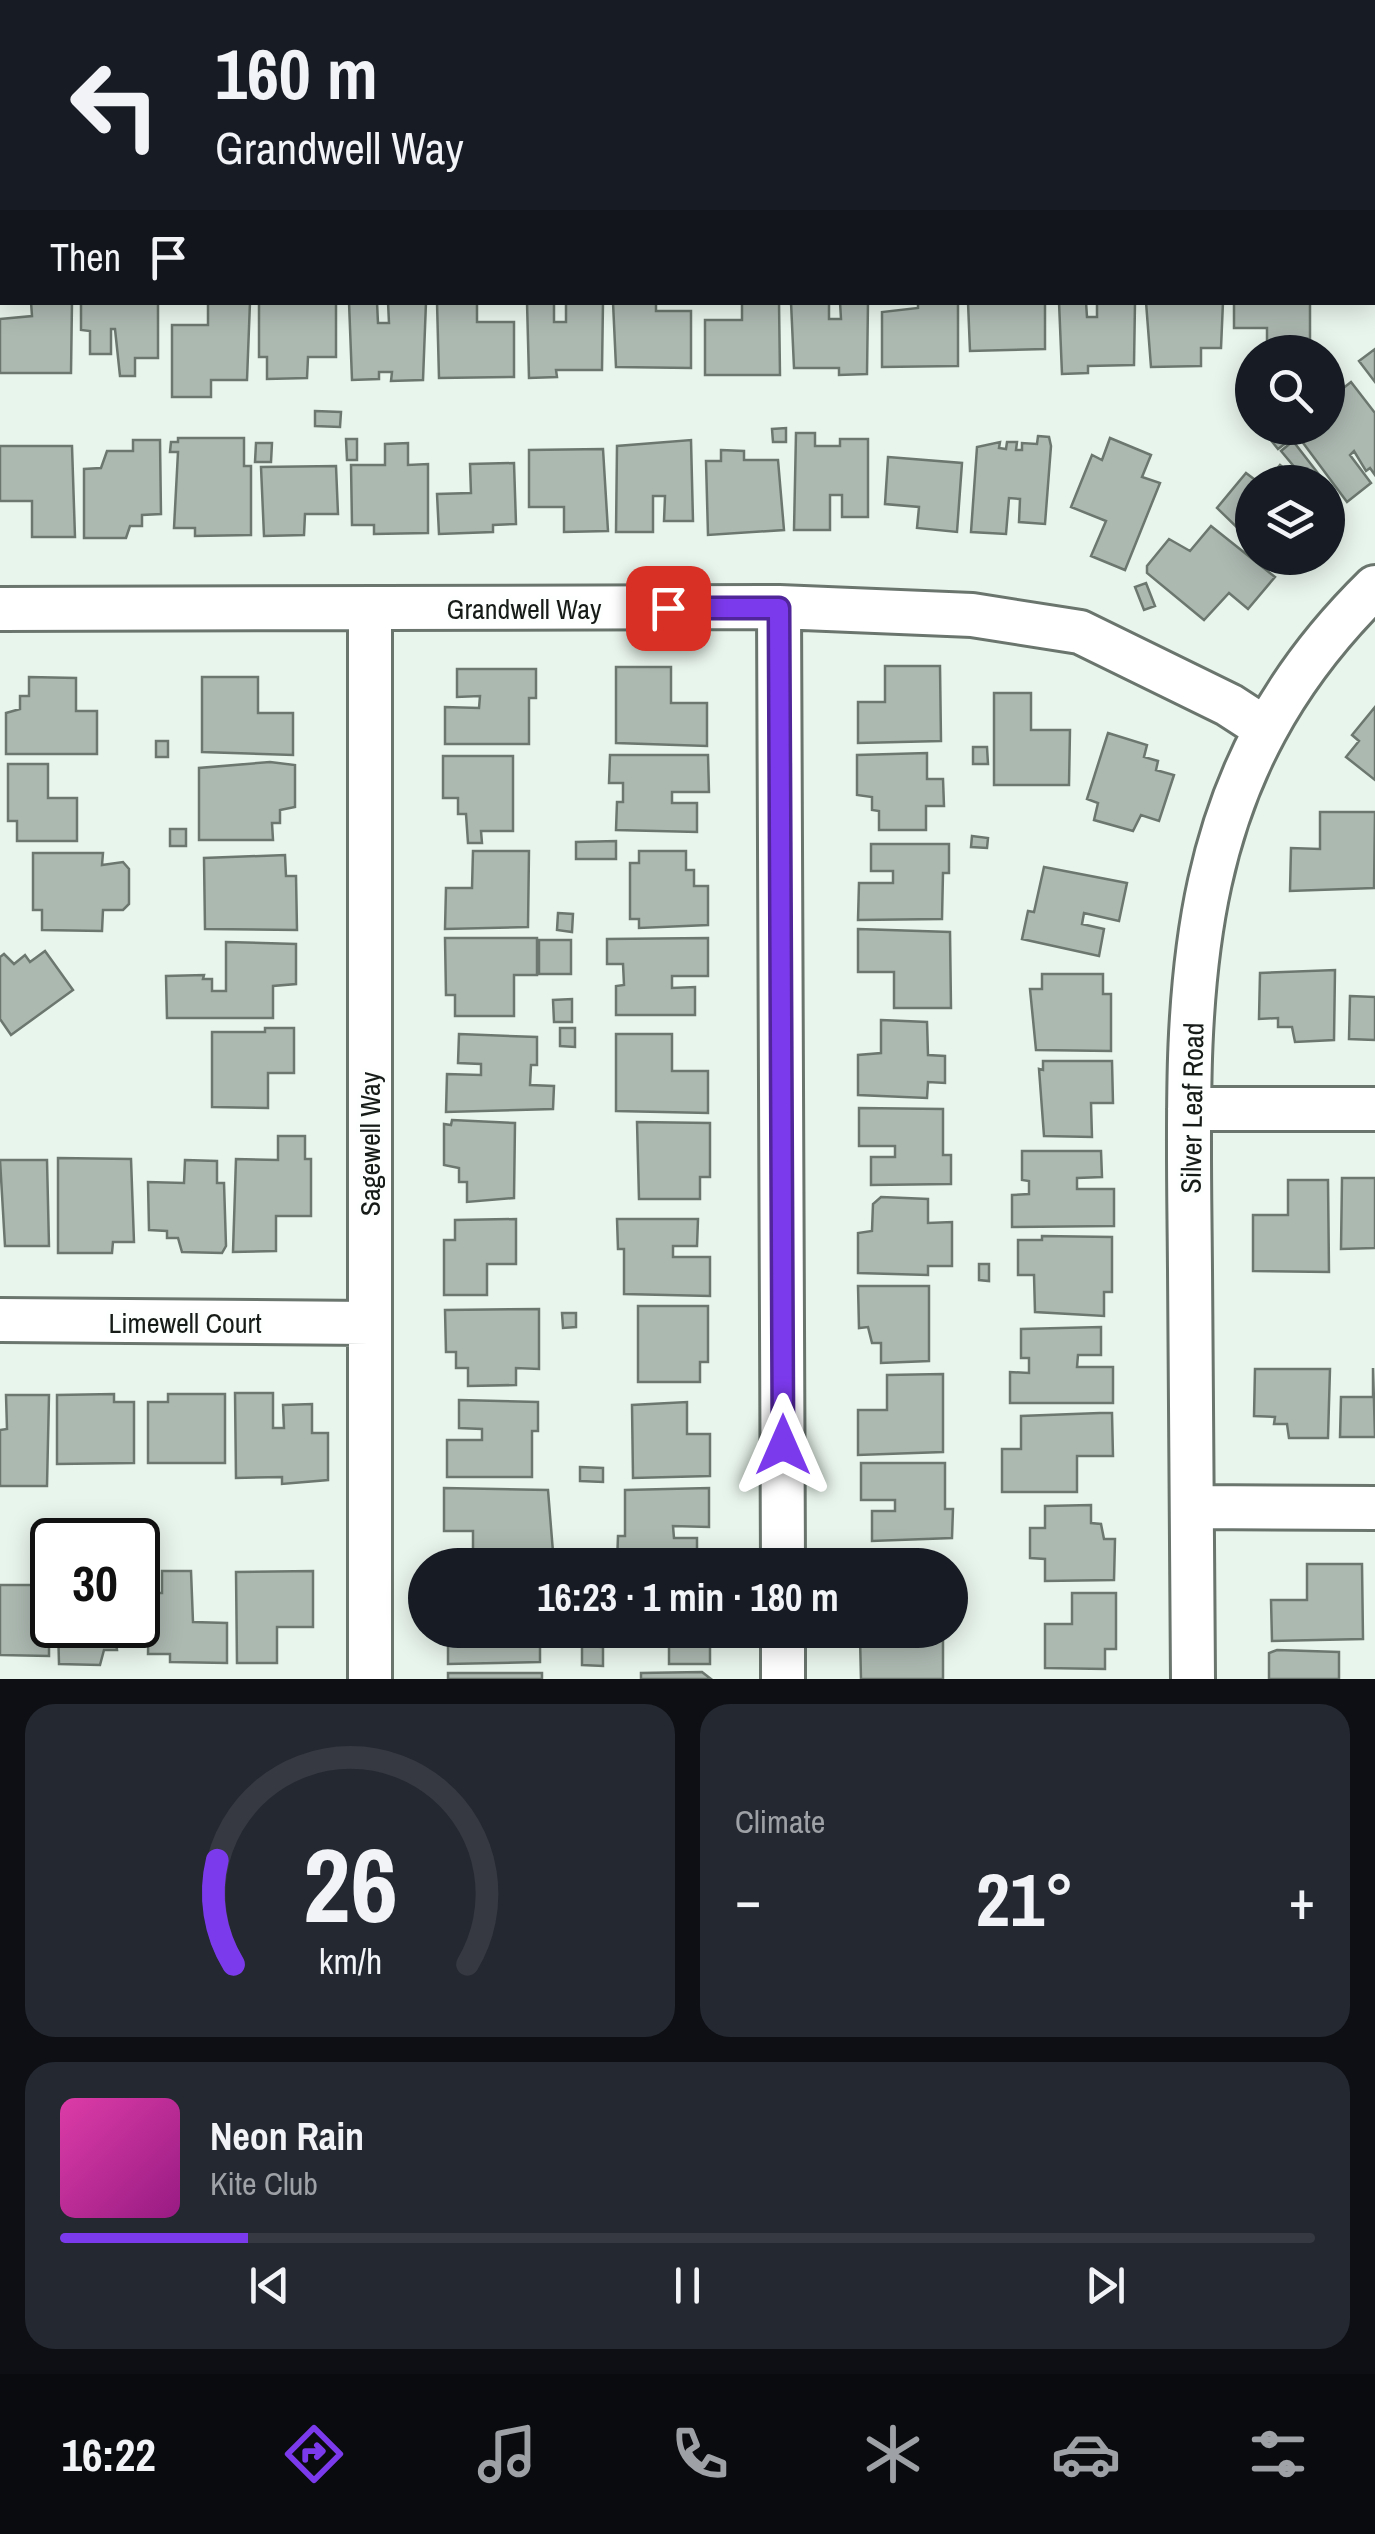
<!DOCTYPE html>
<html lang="en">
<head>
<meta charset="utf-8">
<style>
  :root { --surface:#171b24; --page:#242831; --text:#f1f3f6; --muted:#9ea1a6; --line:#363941; --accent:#7c3aed }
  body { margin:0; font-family:"Archivo Narrow",sans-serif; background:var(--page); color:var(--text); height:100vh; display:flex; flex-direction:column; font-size:38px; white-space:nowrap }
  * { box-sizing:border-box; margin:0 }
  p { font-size:32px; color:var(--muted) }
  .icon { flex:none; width:55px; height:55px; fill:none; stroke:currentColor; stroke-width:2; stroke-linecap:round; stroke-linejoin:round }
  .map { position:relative; height:1679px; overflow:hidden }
  .panel { display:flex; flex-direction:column; gap:25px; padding:25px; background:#0d0f14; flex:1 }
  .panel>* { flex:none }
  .top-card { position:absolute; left:0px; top:0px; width:1375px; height:305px; box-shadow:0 5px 25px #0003; background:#171b24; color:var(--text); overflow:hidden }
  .fabs { position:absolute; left:1235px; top:335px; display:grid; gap:20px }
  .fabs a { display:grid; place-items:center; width:110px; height:110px; border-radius:50%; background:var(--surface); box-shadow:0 5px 25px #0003; font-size:50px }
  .speed { position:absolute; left:30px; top:1518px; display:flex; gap:20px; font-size:50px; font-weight:700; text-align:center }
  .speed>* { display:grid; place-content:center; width:130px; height:130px; border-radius:50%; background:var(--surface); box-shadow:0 5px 25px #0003; line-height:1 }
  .speed .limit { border:5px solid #111; border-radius:15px; background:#fff; color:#111 }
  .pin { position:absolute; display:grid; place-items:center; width:85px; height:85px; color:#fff; margin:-42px; border-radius:20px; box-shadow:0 5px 15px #0006 }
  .me { position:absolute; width:110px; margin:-55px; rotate:0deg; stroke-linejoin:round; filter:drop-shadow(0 0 8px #0008) }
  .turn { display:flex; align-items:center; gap:35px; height:210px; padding:0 50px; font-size:45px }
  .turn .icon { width:130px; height:130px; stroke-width:2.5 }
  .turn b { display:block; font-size:70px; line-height:85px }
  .then { display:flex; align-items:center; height:95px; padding:0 50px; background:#0003; gap:20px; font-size:38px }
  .big { font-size:75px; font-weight:700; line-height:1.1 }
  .panel .tile { flex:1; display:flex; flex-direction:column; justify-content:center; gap:15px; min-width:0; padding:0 35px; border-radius:30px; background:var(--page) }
  .panel .dial { align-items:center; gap:0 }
  .dial svg { height:260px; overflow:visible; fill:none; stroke:var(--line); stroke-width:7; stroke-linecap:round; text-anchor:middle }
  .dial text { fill:var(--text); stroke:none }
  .song { display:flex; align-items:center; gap:30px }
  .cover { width:120px; height:120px; border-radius:15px; background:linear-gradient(135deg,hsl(320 70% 55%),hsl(310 70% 35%)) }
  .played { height:10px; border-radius:5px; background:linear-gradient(90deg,var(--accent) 15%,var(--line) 15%) }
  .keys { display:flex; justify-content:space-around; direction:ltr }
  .heat { display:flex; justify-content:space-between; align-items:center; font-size:55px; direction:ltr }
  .panel .tiles { flex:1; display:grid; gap:25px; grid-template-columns:1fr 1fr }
  .tile:last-child { grid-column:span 2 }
  .trip { position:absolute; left:408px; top:1548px; width:560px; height:100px; border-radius:50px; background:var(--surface); box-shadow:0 5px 25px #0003; font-weight:700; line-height:100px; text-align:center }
  .tabs { display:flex; height:160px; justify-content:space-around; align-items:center; background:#090b0e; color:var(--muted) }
  .tabs .icon { width:70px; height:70px }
  .tabs .selected { color:var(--accent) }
  .tabs b { font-size:45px; color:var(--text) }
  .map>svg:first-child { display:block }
  .building { fill:#acb9b1; stroke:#6b776f; stroke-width:2.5 }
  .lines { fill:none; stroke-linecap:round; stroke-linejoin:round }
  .minor-casing { stroke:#6a756e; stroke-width:48 }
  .minor { stroke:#fff; stroke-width:42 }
  .route-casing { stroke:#51269a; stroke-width:25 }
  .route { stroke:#7c3aed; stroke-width:18 }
  .labels { text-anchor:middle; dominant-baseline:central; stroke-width:8; stroke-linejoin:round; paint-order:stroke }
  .street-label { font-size:28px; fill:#171c19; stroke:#fcfffd }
</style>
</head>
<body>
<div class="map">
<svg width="1375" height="1679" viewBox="0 0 1375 1679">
  <rect width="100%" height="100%" fill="#e8f5ec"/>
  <path class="building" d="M0 62H2V134H0Z
    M31 302H72L71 373H0V319L32 316Z
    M81 302H158V358H135V376H120L115 329H111V354H90V331L81 330Z
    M208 302H250L247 380H211V397H172V325H208Z
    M259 302H336V357H308L307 378 267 379V357H259Z
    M349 302H377L378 323H389L388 302H426L423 380 391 381 392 372H379V379L352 380Z
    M437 302H477V322H514V377L439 378Z
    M527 302H554V322H566V302H603L602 370H556L557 377 529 378Z
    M613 302H656V311H691V368L616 367Z
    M742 302H779L780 375H705V320H742Z
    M791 302H829V319H841L840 302H868L867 374 839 375V368H794Z
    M918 302H958V366L882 367V312L918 308Z
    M968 302 1045 303V349L970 351Z
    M1059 302H1086L1087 317H1097V302H1135L1134 365 1088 366V373L1062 374Z
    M1146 302H1223L1221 348H1201V366L1151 367Z
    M1234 302H1310V352H1267V328H1234Z
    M1375 349V382L1359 361Z
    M1351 382 1375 413V475L1370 468 1366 471 1354 451 1350 455 1371 483 1347 502 1292 428H1328V400Z
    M315 411 341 412 340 427 315 426Z
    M786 428V442H773L772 429Z
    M1261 428H1282L1291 439 1278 449Z
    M796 433H815V446H840V439H868V517H842V495H830V530H794Z
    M1038 436 1049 437 1051 446 1045 524 1019 522 1020 499 1009 498 1006 534 971 532 977 447 1000 442 999 448 1006 449 1007 442H1017L1016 450H1022V443L1037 444Z
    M178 438H244V466H251V535L195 536V528H174L178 452H170L171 442H178Z
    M1110 438 1151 455 1142 477 1160 483 1125 570 1091 556 1106 521 1071 507 1092 455 1102 460Z
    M346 439H357V460H347Z
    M133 440H160L161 514 142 515V526H130L126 538H84V469L101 468 107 451H133Z
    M691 440 693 521H664L665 496H653V532H616L617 446Z
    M1293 441 1324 481 1322 482H1307L1281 451Z
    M256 443H272L271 462H255Z
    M408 443V465L428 464V533L374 534V525H352L351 465H385V444Z
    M0 446H72L75 537H32V501H0Z
    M603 449 608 531 564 532V507H529V450Z
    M721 450 744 451V460H778L784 530 708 535 706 461H721Z
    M888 457 962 463 957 532 917 528 919 507 885 504Z
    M514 463 516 524 493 525V532L439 534 437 494 471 493 470 464Z
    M1280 465 1301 482H1266Z
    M336 466 338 514H305L304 535 264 536 261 467Z
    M1246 473 1258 482H1252V542L1217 508Z
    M1211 526 1275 577 1248 609 1229 593 1204 620 1147 573V566L1169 539 1190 551Z
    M1146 583 1155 606 1144 610 1135 587Z
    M885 666H940L941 741 858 743V702H885Z
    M616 667H671V703H707V746L616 743Z
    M457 669H536V698H529V744H445V707L479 708 480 696 457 697Z
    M29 677 76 678V711H97V754H6V713L20 709V696H29Z
    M202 677H258V713H293V755L202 752Z
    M994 693H1031V730H1070L1069 785H994Z
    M1375 707V780L1346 757 1359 741 1352 735Z
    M1108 733 1147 745 1144 757 1158 761 1156 770 1174 775 1159 821 1141 815 1133 831 1094 820 1098 803 1087 799Z
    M156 741H168V757H156Z
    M973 747H987L988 764H973Z
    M927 753V779H943L944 806H926V830H879V811L872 810V797L857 795V755Z
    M610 755H708L709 792H672V803H697V832L616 830 617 802H623V783H609Z
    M443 756H513V831H481L482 843H468L466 814H458V798H443Z
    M270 762 295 765V807L280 810V823H272L273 840H199V768Z
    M8 764H48V798H77V841H17V821H8Z
    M1320 812H1375L1374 888 1290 891 1291 848 1320 849Z
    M170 829H186V846H170Z
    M972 836 988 838 987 848 971 847Z
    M616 841V859H576V842Z
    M871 844H949V873H943L942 919 858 920 859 883H893V871H871Z
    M473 851H529L528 927 445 929 446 888H472Z
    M639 851H686V870H694V886H708V925L639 928V919H630V863H639Z
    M33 853H103L102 865 123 862 129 869V904L123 910H103L102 931 42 930V910H33Z
    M285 855 286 876H296L297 930 205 929 204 858Z
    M1044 867 1127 883 1119 921 1084 913 1082 924 1104 929 1099 956 1022 939 1028 911 1034 912Z
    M558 913 573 914 572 932 557 930Z
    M858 929 950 932 951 1008H894V972H858Z
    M445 938H537V975H514V1016H455V995H446Z
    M708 938V976H672V988L695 987V1015H616V986L624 985 623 964H607V939Z
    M539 940H571V974H539Z
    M226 942 296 944V984L273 986V1018H167L166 976 204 975 203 979H212V991H226Z
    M45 951 73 990 11 1035 0 1019V957L4 954 14 964 25 955 30 962Z
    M1335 970 1334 1040 1295 1042 1292 1027H1278V1018L1259 1019 1260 973Z
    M1042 974H1103V994H1111V1051L1036 1050 1030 989H1042Z
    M1350 996 1375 997V1040L1349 1039Z
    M572 999V1022H554L553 1000Z
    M881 1020 927 1022 928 1055 945 1056V1083L928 1082 927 1098 858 1095V1055L881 1053Z
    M265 1028H294V1073H268V1108L212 1107V1032H265Z
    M560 1028H575V1047L560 1046Z
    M459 1034 537 1037V1065H531L530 1085 554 1086 553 1109 446 1112 447 1074 481 1075V1064L458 1063Z
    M616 1034H672V1071H708V1113L616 1111Z
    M1043 1061H1112L1113 1103H1091L1092 1137 1044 1136 1039 1069 1043 1070Z
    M859 1108 943 1109V1155H951V1184L871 1185V1157H895V1146H859Z
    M452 1120 515 1123 514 1198 467 1202V1182H459V1168L444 1165V1124L451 1125Z
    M637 1122 710 1123V1177H700V1199H639Z
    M278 1136H305V1159H311V1216H276V1251L233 1252 236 1159 278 1160Z
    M1022 1151H1101L1102 1177 1077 1178V1189H1114V1226L1012 1227V1195L1029 1194V1181L1022 1180Z
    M58 1158 131 1159 134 1242H113L112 1253H58Z
    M0 1160H47L49 1246H5Z
    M185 1160 217 1161V1183H224L226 1246 222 1253 182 1252 178 1238H167V1231L149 1230 148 1182 184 1183Z
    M1342 1178H1375V1248L1341 1249Z
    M1288 1180H1328L1329 1272 1253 1271V1215H1288Z
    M881 1197 928 1199V1223L952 1222V1266H928V1275L858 1273V1233L872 1231 873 1204Z
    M516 1219V1264H487V1295H444V1240H455V1220Z
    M617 1219H698L697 1246H673V1257H710V1296L624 1294V1249H618Z
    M1042 1236 1112 1237V1292H1104V1316L1035 1312 1034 1275H1018V1240H1042Z
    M979 1264H989V1281L979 1280Z
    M858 1286H929V1361L881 1363V1343H872L868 1327 859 1328Z
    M638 1306H708V1362H700V1382H638Z
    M539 1309V1369L516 1368V1385L468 1386V1368H456V1352H446L445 1310Z
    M562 1313H576V1327L563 1328Z
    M1101 1327V1355H1078L1077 1367H1113V1403H1010V1372L1029 1373V1358H1021V1329Z
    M1373 1368 1375 1437H1340L1341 1397H1373Z
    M1255 1369H1330L1328 1438H1289L1287 1424H1274L1275 1417 1254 1416Z
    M943 1374V1452L858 1455V1410H887V1375Z
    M235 1393H273V1428H284L283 1405 312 1404V1433H328V1480L282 1484V1477L236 1478Z
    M114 1394V1402H134V1463L57 1464V1395Z
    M168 1394H225V1463H148V1402H168Z
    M6 1395H49L47 1486H0V1430L7 1429Z
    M459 1400 538 1402V1431H532V1477H447V1440H482V1429L459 1428Z
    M687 1402V1434H710V1476L633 1478 632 1405Z
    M1100 1413H1112L1113 1456H1077V1492H1002V1449H1021V1416Z
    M861 1463H945V1509H953L952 1538 872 1541V1511H895V1500H861Z
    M580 1467 603 1468V1482L580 1481Z
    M444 1488 548 1490 553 1552H530V1565H473V1531H444Z
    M709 1488V1527L673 1526 674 1538H697V1565L617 1564 618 1536H625V1490Z
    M1091 1505V1523L1101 1524 1104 1539H1115L1114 1580 1045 1581V1559L1030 1558V1528H1045V1506Z
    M881 1552H930V1565H881Z
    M1307 1564H1362L1363 1639 1272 1641 1271 1600H1307Z
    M162 1571H191L193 1622 227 1623V1663L170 1662V1654H148L149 1593H162Z
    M313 1571V1627H277V1663H237L236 1572Z
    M0 1585H49V1656L0 1655Z
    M1072 1593H1116V1649H1105V1669L1045 1668V1624H1072Z
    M58 1625H135V1642H116L117 1650H104L100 1665 59 1664Z
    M448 1630H540V1662L448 1664Z
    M640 1630H710V1664H669V1631Z
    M872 1637 943 1640V1679H861L860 1638Z
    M582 1646 603 1647V1666L582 1665Z
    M1277 1650 1339 1652V1679H1269V1653Z
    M702 1672 711 1679H641V1673Z
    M448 1673H542V1679H448Z"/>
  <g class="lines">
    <defs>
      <path id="minor" d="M0 219H2
        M1372 234 1375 235
        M779 607 783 1565
        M0 609 779 607 972 615 1080 632 1229 705 1263 727
        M1189 1109H1375
        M0 1320 370 1323
        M1193 1507 1375 1508
        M783 1630V1679
        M370 1679V609
        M1193 1679C1193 1543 1192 1407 1190 1270 1188 1007 1171 787 1375 587"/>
    </defs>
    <use href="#minor" class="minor-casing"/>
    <use href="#minor" class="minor"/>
  </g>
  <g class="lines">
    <defs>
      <path id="route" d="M668 608H779L783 1445"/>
    </defs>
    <use href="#route" class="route-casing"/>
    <use href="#route" class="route"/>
  </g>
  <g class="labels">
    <g class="street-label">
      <text x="524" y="609">Grandwell Way</text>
      <text transform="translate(1192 1108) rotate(-89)">Silver Leaf Road</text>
      <text transform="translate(370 1144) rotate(-90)">Sagewell Way</text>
      <text x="185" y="1323">Limewell Court</text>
    </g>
  </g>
</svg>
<div class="fabs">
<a><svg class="icon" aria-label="search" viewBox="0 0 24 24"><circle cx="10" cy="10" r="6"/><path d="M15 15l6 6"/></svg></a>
<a><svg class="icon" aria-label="layers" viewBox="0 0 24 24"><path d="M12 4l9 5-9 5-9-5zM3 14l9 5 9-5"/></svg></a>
</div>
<div class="speed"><div class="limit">30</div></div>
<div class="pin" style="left:668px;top:608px;background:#d93025"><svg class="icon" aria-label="arrive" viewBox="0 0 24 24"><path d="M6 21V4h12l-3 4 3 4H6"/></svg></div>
<svg class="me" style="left:783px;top:1445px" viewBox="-20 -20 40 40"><path d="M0-17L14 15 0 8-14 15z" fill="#7c3aed" stroke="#fff" stroke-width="4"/></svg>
<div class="trip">16:23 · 1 min · 180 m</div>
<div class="top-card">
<div class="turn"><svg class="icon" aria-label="left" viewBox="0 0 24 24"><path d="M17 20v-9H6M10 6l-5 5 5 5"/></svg><div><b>160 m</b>Grandwell Way</div></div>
<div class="then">Then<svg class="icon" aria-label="arrive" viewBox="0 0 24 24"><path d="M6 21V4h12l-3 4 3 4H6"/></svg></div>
</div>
</div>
<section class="panel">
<div class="tiles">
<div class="tile dial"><svg viewBox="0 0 100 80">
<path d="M14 69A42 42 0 1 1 86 69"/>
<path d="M14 69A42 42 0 0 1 9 37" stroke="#7c3aed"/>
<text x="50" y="56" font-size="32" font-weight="700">26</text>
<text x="50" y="72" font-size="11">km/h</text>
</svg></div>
<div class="tile"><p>Climate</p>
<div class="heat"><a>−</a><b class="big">21°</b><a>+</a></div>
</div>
<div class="tile">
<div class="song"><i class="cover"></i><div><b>Neon Rain</b><p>Kite Club</p></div></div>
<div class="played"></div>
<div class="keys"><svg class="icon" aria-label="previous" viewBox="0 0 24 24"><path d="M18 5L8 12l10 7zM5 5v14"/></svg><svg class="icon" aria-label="pause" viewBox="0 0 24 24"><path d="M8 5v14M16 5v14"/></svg><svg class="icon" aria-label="next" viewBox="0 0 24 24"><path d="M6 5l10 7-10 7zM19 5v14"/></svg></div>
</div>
</div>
</section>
<nav class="tabs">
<b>16:22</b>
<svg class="icon selected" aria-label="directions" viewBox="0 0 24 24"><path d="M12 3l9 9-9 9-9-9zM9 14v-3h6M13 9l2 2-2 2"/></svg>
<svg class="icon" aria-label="music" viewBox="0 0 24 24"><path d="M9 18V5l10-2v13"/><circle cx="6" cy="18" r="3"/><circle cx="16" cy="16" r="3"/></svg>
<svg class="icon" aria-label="phone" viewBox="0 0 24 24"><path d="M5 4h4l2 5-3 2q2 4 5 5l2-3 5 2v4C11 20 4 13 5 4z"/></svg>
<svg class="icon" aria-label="climate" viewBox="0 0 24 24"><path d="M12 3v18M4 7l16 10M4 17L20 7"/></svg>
<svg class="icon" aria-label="car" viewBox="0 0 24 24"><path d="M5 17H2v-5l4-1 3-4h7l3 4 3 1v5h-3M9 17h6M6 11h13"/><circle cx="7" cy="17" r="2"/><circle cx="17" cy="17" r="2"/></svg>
<svg class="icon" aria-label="filters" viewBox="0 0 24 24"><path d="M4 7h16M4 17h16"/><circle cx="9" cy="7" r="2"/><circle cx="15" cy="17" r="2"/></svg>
</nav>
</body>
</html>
